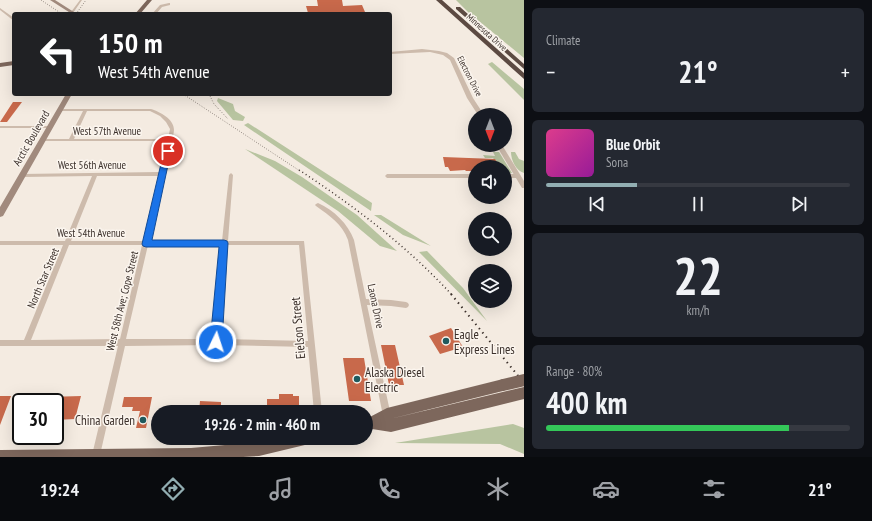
<!DOCTYPE html>
<html lang="en">
<head>
<meta charset="utf-8">
<style>
  :root { --surface:#171b24; --page:#242831; --text:#f1f3f6; --muted:#9ea1a6; --line:#363941; --accent:#92aeb2 }
  body { margin:0; font-family:"PT Sans Narrow",sans-serif; background:var(--page); color:var(--text); height:100vh; display:flex; flex-direction:column; font-size:15px; white-space:nowrap }
  * { box-sizing:border-box; margin:0 }
  p { font-size:13px; color:var(--muted) }
  .icon { flex:none; width:22px; height:22px; fill:none; stroke:currentColor; stroke-width:2; stroke-linecap:round; stroke-linejoin:round }
  .map { position:relative; flex:1; overflow:hidden }
  .side { display:flex; flex-direction:column; gap:8px; padding:8px; background:#0d0f14; width:348px }
  .side>* { flex:none }
  .top-card { position:absolute; left:12px; top:12px; width:380px; height:84px; border-radius:4px; box-shadow:0 4px 16px #0002; background:#202124; color:#fff; overflow:hidden }
  .needle { width:26px; rotate:180deg }
  .controls { position:absolute; left:468px; top:108px; display:grid; gap:8px }
  .controls a { display:grid; place-items:center; width:44px; height:44px; border-radius:50%; background:var(--surface); box-shadow:0 4px 16px #0002; font-size:20px }
  .speed { position:absolute; left:12px; top:393px; display:flex; gap:8px; font-size:20px; font-weight:700; text-align:center }
  .speed>* { display:grid; place-content:center; width:52px; height:52px; border-radius:50%; background:var(--surface); box-shadow:0 4px 16px #0002; line-height:1 }
  .speed .limit { border:2px solid #111; border-radius:6px; background:#fff; color:#111 }
  .pin { position:absolute; display:grid; place-items:center; width:34px; height:34px; color:#fff; margin:-17px; border:2px solid #fff; border-radius:50%; box-shadow:0 1px 4px #0007 }
  .me { position:absolute; width:44px; margin:-22px; rotate:4deg; stroke-linejoin:round; filter:drop-shadow(0 0 3px #0008) }
  .turn { display:flex; align-items:center; gap:14px; height:84px; padding:0 20px; font-size:18px }
  .turn .icon { width:52px; height:52px; stroke-width:2.5 }
  .turn b { display:block; font-size:28px; line-height:34px }
  .big { font-size:30px; font-weight:600; line-height:1.1 }
  .side .tile { flex:1; display:flex; flex-direction:column; justify-content:center; gap:6px; min-width:0; padding:0 14px; border-radius:6px; background:var(--page) }
  .side .dial { align-items:center; gap:0 }
  .dial b { font-size:52px; line-height:1 }
  .song { display:flex; align-items:center; gap:12px }
  .cover { width:48px; height:48px; border-radius:6px; background:linear-gradient(135deg,hsl(330 70% 55%),hsl(300 70% 35%)) }
  .played { height:4px; border-radius:2px; background:linear-gradient(90deg,var(--accent) 30%,var(--line) 30%) }
  .keys { display:flex; justify-content:space-around; direction:ltr }
  .heat { display:flex; justify-content:space-between; align-items:center; font-size:22px; direction:ltr }
  .charge { height:6px; border-radius:3px; background:linear-gradient(90deg,#34c759 80%,var(--line) 0) }
  .trip { position:absolute; left:151px; top:405px; width:222px; height:40px; border-radius:20px; background:var(--surface); box-shadow:0 4px 16px #0002; font-weight:600; line-height:40px; text-align:center }
  .tabs { display:flex; height:64px; justify-content:space-around; align-items:center; background:#090b0e; color:var(--muted) }
  .tabs .icon { width:28px; height:28px }
  .tabs .selected { color:var(--accent) }
  .tabs b { font-size:18px; color:var(--text) }
  main { display:flex; flex:1; min-height:0 }
  .map>svg:first-child { display:block }
  .green { fill:#b8c4a0 }
  .building { fill:#c8694b }
  .lines { fill:none; stroke-linecap:round; stroke-linejoin:round }
  .minor { fill:#cdbbac; fill-rule:evenodd }
  .tertiary { fill:#cdbbac; fill-rule:evenodd }
  .secondary { fill:#a18a7d; fill-rule:evenodd }
  .primary { fill:#7d675c; fill-rule:evenodd }
  .motorway { fill:#5c4a42; fill-rule:evenodd }
  .rail-far2 { stroke:#3b302b; stroke-width:1; stroke-dasharray:0.5 2; stroke-linecap:butt }
  .rail-far1 { stroke:#3b302b; stroke-width:1.5; stroke-dasharray:1 3; stroke-linecap:butt }
  .rail { stroke:#3b302b; stroke-width:2; stroke-dasharray:1.5 4; stroke-linecap:butt }
  .primary-bridge { stroke:#7d675c; stroke-width:12 }
  .route { fill:#1a73e8; stroke:#114b97 }
  .poi-dot { fill:#1f5a5e; stroke:#fbf5ee; stroke-width:1.5 }
  .labels { text-anchor:middle; dominant-baseline:central; stroke-width:3; stroke-linejoin:round; paint-order:stroke }
  .far-street-label { font-size:9px; fill:#3b302b; stroke:#fbf5ee }
  .street-label { font-size:11px; fill:#3b302b; stroke:#fbf5ee }
  .near-street-label { font-size:13px; fill:#3b302b; stroke:#fbf5ee }
  .near-poi-label { font-size:13px; fill:#3b302b; stroke:#fbf5ee; text-anchor:start }
</style>
</head>
<body>
<main>
<div class="map">
<svg width="524" height="457" viewBox="0 0 524 457">
  <rect width="100%" height="100%" fill="#f4ebe1"/>
  <path class="green" d="M456 0H524V58L468 12Z
    M492 62 524 89V100L488 64Z
    M218 98 233 104 235 111 245 117 243 121 233 120 217 101Z
    M248 123 372 203 371 211 244 125Z
    M245 149 275 161 302 177 357 215 397 251 380 246 338 211Z
    M493 152H499L512 173H505V167H501L493 158H485L483 155 495 156Z
    M511 152H515L519 159 524 161V173C516 171 511 160 511 152Z
    M374 215H381L431 246 403 235Z
    M427 251 463 288 487 321 419 252Z
    M513 424 524 428V454L500 444 395 443Z"/>
  <path class="building" d="M317 0H342L343 6 362 5 365 12H355V14L308 13 306 6H318Z
    M13 102H22L7 122H0Z
    M443 157 495 159 500 167H475V171H466L465 170 450 171 448 167H445Z
    M451 328 463 347 440 354 429 336Z
    M381 345H395L404 385H389Z
    M343 358H364L371 401H349Z
    M279 394H293V396H299V409L284 408V412H267V399H279Z
    M0 396H11L0 425Z
    M81 396 75 419 55 420V402H46L48 397Z
    M124 397H152L146 428H136L140 411H132L133 407H122Z
    M200 401 221 402V412H199Z"/>
  <g class="lines">
    <path class="minor" d="M80 0H82L73 13H71V12Z
      M0 8 14 18V21L0 10Z
      M59 109H151C160 112 174 119 174 130 174 134 172 137 172 140L149 241H222L229 175 231 173 233 175 228 241H304L322 412H314L308 347 216 345 125 346 100 455 99 457H93L92 455 118 346H0V340H24L63 245H0V241H65L92 176 23 177 21 176V174L159 172 167 141H41V140L43 139H69L83 111H60L58 110ZM87 111H150L160 116 166 122 170 129 168 139H74ZM97 176H159L143 241H71ZM69 245H142L120 339 31 340ZM148 245H222L213 339H126ZM228 245H299L308 341 220 339Z
      M0 126H50L52 127 50 128H0Z
      M387 174H475V178H387L385 176Z
      M505 174H518L520 176 518 178H505Z
      M318 203C334 210 348 224 354 240L366 299 391 300 406 302 408 303 409 305 408 307 406 308 391 306 367 305 391 416 390 419 387 420 384 419 383 416 348 240C342 224 330 216 316 206L315 205 316 204Z"/>
    <path class="tertiary" d="M169 3H170V5L162 7 156 14H152L160 5Z
      M422 49 439 51 447 53 454 58 473 98 484 115H478L467 98 450 60 443 55 430 52 390 54V52Z
      M496 145H502L524 181V188H522Z"/>
    <path class="secondary" d="M50 0H55L77 14H72Z
      M66 94H72L3 216 0 217V207Z"/>
    <path class="primary" d="M147 0H152L140 14H135Z
      M14 61V65L0 67V63Z
      M503 379 507 381 509 385 507 389 503 391 390 419 524 387V399L391 432 372 429 366 431V419L387 408Z
      M279 438H315L314 443 309 444 259 456 243 457H0V450L191 448 259 442Z"/>
    <path class="motorway" d="M436 0H442L524 73V79Z
      M456 7H460L524 64V69L456 9Z"/>
    <path class="rail-far2" d="M41 0 62 14
      M76 14 86 0
      M183 94 300 171
      M209 94 214 104 228 119"/>
    <path class="rail-far1" d="M299 170C354 206 407 246 452 295"/>
    <path class="rail" d="M451 294 524 383"/>
    <path class="primary-bridge" d="M503 385 524 380"/>
  </g>
  <path class="route" d="M168 149 171 151 152 240H224L227 241 228 243 222 342 220 345 216 347 212 345 210 342 219 247H146L143 246 142 244 164 151Z"/>
  <g class="poi-dot">
    <circle cx="446" cy="341" r="4"/>
    <circle cx="357" cy="379" r="4"/>
    <circle cx="143" cy="420" r="4"/>
  </g>
  <g class="labels">
    <g class="far-street-label">
      <text transform="translate(487 32) rotate(42)">Minnesota Drive</text>
      <text transform="translate(470 76) rotate(63)">Electron Drive</text>
    </g>
    <g class="street-label">
      <text x="107" y="131">West 57th Avenue</text>
      <text transform="translate(31 138) rotate(-60)">Arctic Boulevard</text>
      <text x="92" y="165">West 56th Avenue</text>
      <text x="91" y="233">West 54th Avenue</text>
      <text transform="translate(43 278) rotate(-67)">North Star Street</text>
      <text transform="translate(122 301) rotate(-76)">West 58th Ave; Cope Street</text>
      <text transform="translate(376 306) rotate(78)">Laona Drive</text>
    </g>
    <g class="near-street-label">
      <text transform="translate(298 328) rotate(-95)">Eielson Street</text>
    </g>
    <g class="near-poi-label">
      <text x="454" y="334">Eagle<tspan x="454" dy="15">Express Lines</tspan></text>
      <text x="365" y="372">Alaska Diesel<tspan x="365" dy="15">Electric</tspan></text>
      <text x="135" y="420" text-anchor="end">China Garden</text>
    </g>
  </g>
</svg>
<div class="controls">
<a><svg class="needle" viewBox="-14 -14 28 28"><path d="M0-13l5 13h-10z" fill="#e53935"/><path d="M0 13l5-13h-10z" fill="#9ea1a6"/></svg></a>
<a><svg class="icon" aria-label="sound" viewBox="0 0 24 24"><path d="M4 9h4l5-4v14l-5-4H4zM17 9q2 3 0 6"/></svg></a>
<a><svg class="icon" aria-label="search" viewBox="0 0 24 24"><circle cx="10" cy="10" r="6"/><path d="M15 15l6 6"/></svg></a>
<a><svg class="icon" aria-label="layers" viewBox="0 0 24 24"><path d="M12 4l9 5-9 5-9-5zM3 14l9 5 9-5"/></svg></a>
</div>
<div class="speed"><div class="limit">30</div></div>
<div class="pin" style="left:168px;top:151px;background:#d93025"><svg class="icon" aria-label="arrive" viewBox="0 0 24 24"><path d="M6 21V4h12l-3 4 3 4H6"/></svg></div>
<svg class="me" style="left:216px;top:342px" viewBox="-20 -20 40 40"><circle r="17" fill="#1a73e8" stroke="#fff" stroke-width="3"/><path d="M0-11L8 9 0 5-8 9z" fill="#fff"/></svg>
<div class="trip">19:26 · 2 min · 460 m</div>
<div class="top-card">
<div class="turn"><svg class="icon" aria-label="left" viewBox="0 0 24 24"><path d="M17 20v-9H6M10 6l-5 5 5 5"/></svg><div><b>150 m</b>West 54th Avenue</div></div>
</div>
</div>
<section class="side">
<div class="tile"><p>Climate</p>
<div class="heat"><a>−</a><b class="big">21°</b><a>+</a></div>
</div>
<div class="tile">
<div class="song"><i class="cover"></i><div><b>Blue Orbit</b><p>Sona</p></div></div>
<div class="played"></div>
<div class="keys"><svg class="icon" aria-label="previous" viewBox="0 0 24 24"><path d="M18 5L8 12l10 7zM5 5v14"/></svg><svg class="icon" aria-label="pause" viewBox="0 0 24 24"><path d="M8 5v14M16 5v14"/></svg><svg class="icon" aria-label="next" viewBox="0 0 24 24"><path d="M6 5l10 7-10 7zM19 5v14"/></svg></div>
</div>
<div class="tile dial"><b>22</b><p>km/h</p></div>
<div class="tile"><p>Range · 80%</p><b class="big">400 km</b><div class="charge"></div></div>
</section>
</main>
<nav class="tabs">
<b>19:24</b>
<svg class="icon selected" aria-label="directions" viewBox="0 0 24 24"><path d="M12 3l9 9-9 9-9-9zM9 14v-3h6M13 9l2 2-2 2"/></svg>
<svg class="icon" aria-label="music" viewBox="0 0 24 24"><path d="M9 18V5l10-2v13"/><circle cx="6" cy="18" r="3"/><circle cx="16" cy="16" r="3"/></svg>
<svg class="icon" aria-label="phone" viewBox="0 0 24 24"><path d="M5 4h4l2 5-3 2q2 4 5 5l2-3 5 2v4C11 20 4 13 5 4z"/></svg>
<svg class="icon" aria-label="climate" viewBox="0 0 24 24"><path d="M12 3v18M4 7l16 10M4 17L20 7"/></svg>
<svg class="icon" aria-label="car" viewBox="0 0 24 24"><path d="M5 17H2v-5l4-1 3-4h7l3 4 3 1v5h-3M9 17h6M6 11h13"/><circle cx="7" cy="17" r="2"/><circle cx="17" cy="17" r="2"/></svg>
<svg class="icon" aria-label="filters" viewBox="0 0 24 24"><path d="M4 7h16M4 17h16"/><circle cx="9" cy="7" r="2"/><circle cx="15" cy="17" r="2"/></svg>
<b>21°</b>
</nav>
</body>
</html>
